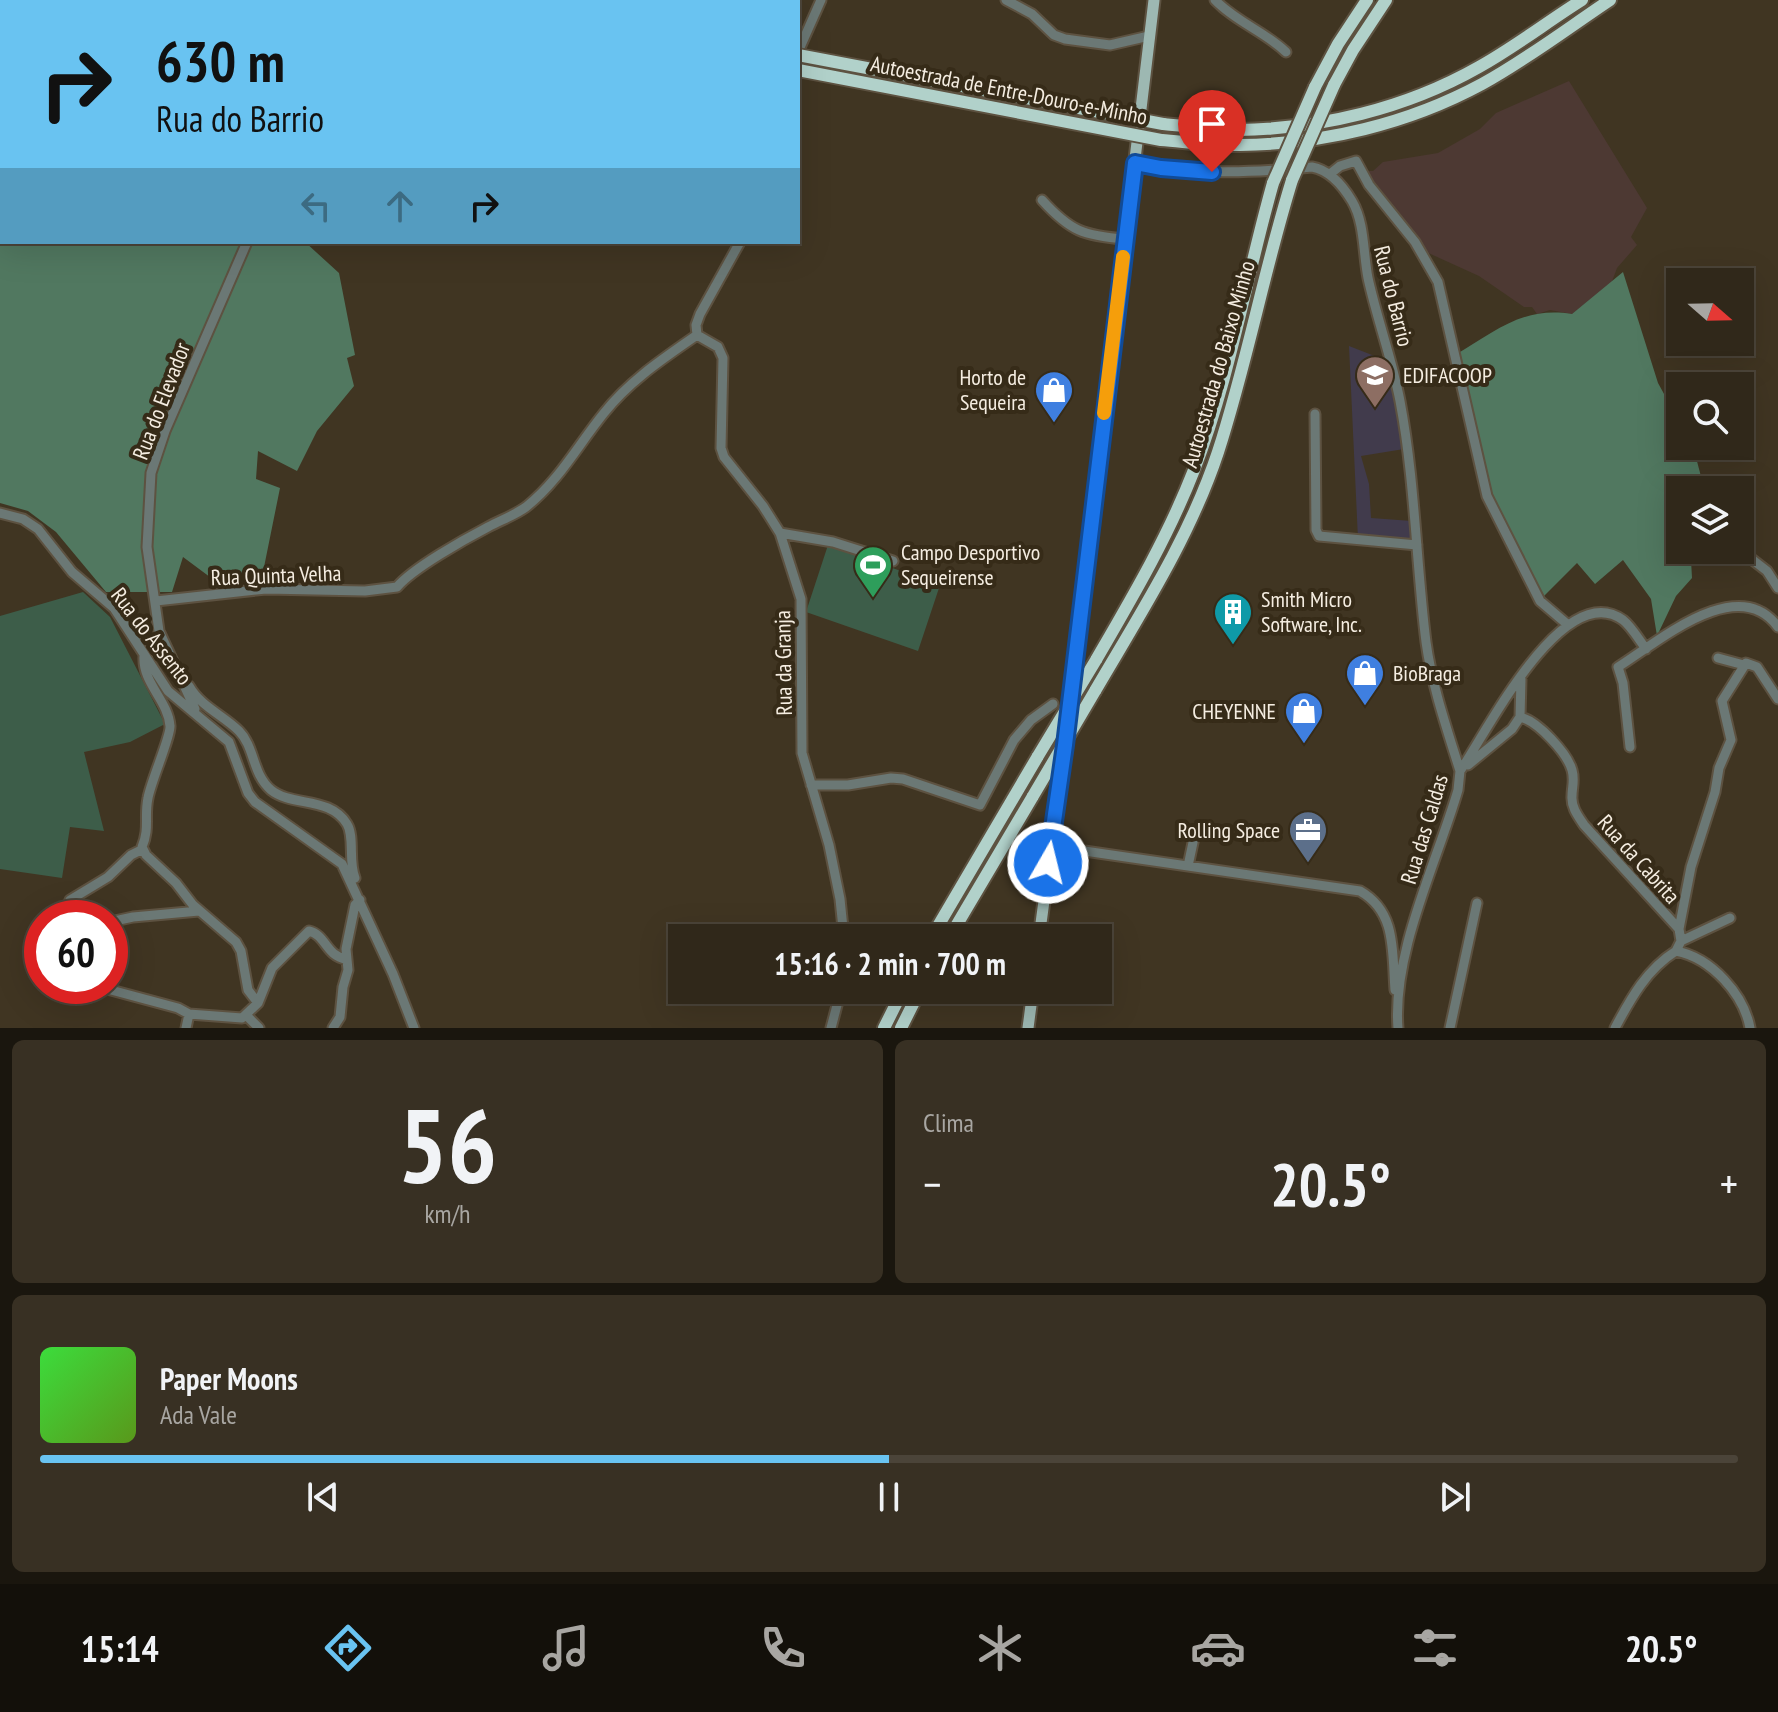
<!DOCTYPE html>
<html lang="pt">
<head>
<meta charset="utf-8">
<style>
  :root { --surface:#30281a; --page:#383023; --text:#f1f3f6; --muted:#a8a6a2; --line:#4b4439; --accent:#69c3f1 }
  body { margin:0; font-family:"PT Sans Narrow",sans-serif; background:var(--page); color:var(--text); height:100vh; display:flex; flex-direction:column; font-size:30px; white-space:nowrap }
  * { box-sizing:border-box; margin:0 }
  p { font-size:26px; color:var(--muted) }
  .icon { flex:none; width:44px; height:44px; fill:none; stroke:currentColor; stroke-width:2; stroke-linecap:round; stroke-linejoin:round }
  .map { position:relative; height:1028px; overflow:hidden }
  .panel { display:flex; flex-direction:column; gap:12px; padding:12px; background:#1a160e; flex:1 }
  .panel>* { flex:none }
  .top-card { position:absolute; left:0px; top:0px; width:800px; height:244px; box-shadow:0 8px 32px #0002,0 0 0 2px var(--line); background:#69c3f1; color:#111; overflow:hidden }
  .needle { width:52px; rotate:110deg }
  .tools { position:absolute; left:1666px; top:268px; display:grid; gap:16px }
  .tools a { display:grid; place-items:center; width:88px; height:88px; border-radius:0px; background:var(--surface); box-shadow:0 8px 32px #0002,0 0 0 2px var(--line); font-size:40px }
  .speed { position:absolute; left:24px; top:900px; display:flex; gap:16px; font-size:40px; font-weight:700; text-align:center }
  .speed>* { display:grid; place-content:center; width:104px; height:104px; border-radius:50%; background:var(--surface); box-shadow:0 8px 32px #0002,0 0 0 2px var(--line); line-height:1 }
  .speed .limit { border:12px solid #d22; background:#fff; color:#111 }
  .pin { position:absolute; display:grid; place-items:center; width:68px; height:68px; color:#fff; margin:-82px -34px; border-radius:50% 50% 50% 0; rotate:-45deg; box-shadow:0 0 8px #0007 }
  .pin .icon { rotate:45deg }
  .me { position:absolute; width:88px; margin:-44px; rotate:8deg; stroke-linejoin:round; filter:drop-shadow(0 0 6px #0008) }
  .turn { display:flex; align-items:center; gap:28px; height:168px; padding:0 24px; font-size:36px }
  .turn .icon { width:104px; height:104px; stroke-width:2.5 }
  .turn b { display:block; font-size:56px; line-height:68px }
  .lanes { display:flex; align-items:center; height:76px; padding:0 24px; background:#0003; justify-content:center; gap:40px; direction:ltr }
  .lanes .off { opacity:.35 }
  .big { font-size:60px; font-weight:600; line-height:1.1 }
  .panel .tile { flex:1; display:flex; flex-direction:column; justify-content:center; gap:12px; min-width:0; padding:0 28px; border-radius:12px; background:var(--page) }
  .panel .dial { align-items:center; gap:0 }
  .dial b { font-size:104px; line-height:1 }
  .song { display:flex; align-items:center; gap:24px }
  .cover { width:96px; height:96px; border-radius:12px; background:linear-gradient(135deg,hsl(120 70% 55%),hsl(90 70% 35%)) }
  .played { height:8px; border-radius:4px; background:linear-gradient(90deg,var(--accent) 50%,var(--line) 50%) }
  .keys { display:flex; justify-content:space-around; direction:ltr }
  .heat { display:flex; justify-content:space-between; align-items:center; font-size:44px; direction:ltr }
  .panel .tiles { flex:1; display:grid; gap:12px; grid-template-columns:1fr 1fr }
  .tile:last-child { grid-column:span 2 }
  .trip { position:absolute; left:668px; top:924px; width:444px; height:80px; border-radius:0px; background:var(--surface); box-shadow:0 8px 32px #0002,0 0 0 2px var(--line); font-weight:600; line-height:80px; text-align:center }
  .tabs { display:flex; height:128px; justify-content:space-around; align-items:center; background:#13100a; color:var(--muted) }
  .tabs .icon { width:56px; height:56px }
  .tabs .selected { color:var(--accent) }
  .tabs b { font-size:36px; color:var(--text) }
  .map>svg:first-child { display:block }
  .industrial { fill:#4d3933 }
  .education { fill:#413b4c }
  .green { fill:#3d5d49 }
  .forest { fill:#517860 }
  .lines { fill:none; stroke-linecap:round; stroke-linejoin:round }
  .minor-casing { stroke:#5d5241; stroke-width:13 }
  .major-casing { stroke:#5d5241; stroke-width:15 }
  .highway-casing { stroke:#5d5241; stroke-width:16 }
  .minor { stroke:#6b7875; stroke-width:9 }
  .major { stroke:#9db8b2; stroke-width:11 }
  .highway { stroke:#b1d1ca; stroke-width:12 }
  .highway-bridge-casing { stroke:#5d5241; stroke-width:16; stroke-linecap:butt }
  .highway-bridge { stroke:#b1d1ca; stroke-width:12 }
  .route-casing { stroke:#114b97; stroke-width:20 }
  .route { stroke:#1a73e8; stroke-width:14 }
  .slow { stroke:#f59e0b; stroke-width:14 }
  .labels { text-anchor:middle; dominant-baseline:central; stroke-width:8; stroke-linejoin:round; paint-order:stroke }
  .street-label { font-size:22px; fill:#f5ede1; stroke:#362b18 }
  .poi-label { font-size:22px; fill:#f5ede1; stroke:#362b18; text-anchor:start }
</style>
</head>
<body>
<div class="map">
<svg width="1778" height="1028" viewBox="0 0 1778 1028">
  <rect width="100%" height="100%" fill="#403522"/>
  <path class="industrial" d="M1569 81 1647 208 1631 237 1637 245 1617 268 1611 284 1572 314 1550 310 1537 314 1532 307H1524L1479 276 1424 251 1407 223 1365 171H1373L1383 162 1438 153 1480 129 1496 113Z"/>
  <path class="education" d="M1349 346 1390 362 1404 449 1361 456 1369 484 1371 518 1412 521 1413 543 1358 539Z"/>
  <path class="green" d="M828 545 940 585 918 651 806 612Z
    M83 592 110 617 165 724 130 742 84 752 104 831 70 827 62 878 0 869V616Z"/>
  <path class="forest" d="M0 0H222V2H2V242H305L339 273 355 355 347 358 354 386 317 431 297 471 258 451 256 479 280 488 262 577 222 586 183 557 172 592H106L56 532 28 511 0 503Z
    M1623 272 1658 383 1680 423V446H1693L1704 488 1680 490V550H1686L1682 553 1691 560 1692 578 1676 596 1657 636 1651 599 1623 560 1595 584 1577 563 1544 596 1517 550 1493 498 1472 406 1455 355C1496 331 1523 306 1572 314Z"/>
  <g class="lines">
    <defs>
      <path id="minor" d="M305 0 306 2
        M1006 0 1032 14 1054 35 1065 39 1110 45 1149 36
        M1215 0C1236 22 1264 31 1286 52
        M391 2 396 0
        M798 52 821 0
        M1135 163C1194 175 1252 173 1312 167 1329 170 1343 186 1352 201 1365 223 1363 253 1368 278 1377 319 1392 359 1400 401 1415 480 1416 562 1426 642 1432 686 1447 729 1460 771
        M1330 174 1340 166 1356 161 1369 185 1415 242 1438 282 1487 496 1540 601 1567 624
        M1042 200C1070 231 1084 236 1125 239
        M697 335 718 347 723 358 721 448 724 457 763 506 780 533 801 599 802 753 829 845 840 899 844 938
        M697 335 696 325 700 314 740 242
        M1315 414 1316 530 1319 536 1417 545
        M0 513 23 519 38 529 72 572 114 608 168 691 229 742 248 793 255 802 342 864 393 974 414 1028
        M780 533 833 542 893 561
        M1740 550 1767 571 1778 588
        M156 601 266 589 365 591 397 587C413 568 465 539 488 527 501 520 515 515 526 507 559 481 578 445 604 413 629 381 664 358 697 335
        M144 656C142 683 168 700 170 726 171 736 151 781 148 798 144 817 150 828 142 847L146 855 176 883 193 905 236 942 241 951 248 990 258 1003
        M1718 658 1744 665
        M189 686C201 707 223 715 239 731 255 747 252 774 271 790 292 807 330 796 347 824 355 837 348 861 355 878
        M195 709 159 631 147 547 151 473 165 431 247 242
        M1520 717C1538 721 1567 753 1572 770 1575 780 1572 787 1572 796 1571 807 1578 816 1584 825L1679 929 1681 941 1676 951
        M1630 747 1623 683 1618 667C1658 642 1738 572 1778 627
        M1468 765 1512 729 1520 717 1521 679
        M811 785H848L891 778 903 779 980 805 1014 740 1031 720 1053 704
        M1050 846 1360 891C1397 912 1392 952 1395 990
        M1188 866 1195 833
        M64 918 70 900 108 877 131 855 143 849
        M110 922 133 917 199 911
        M1679 929 1691 867 1715 792 1719 768 1731 740 1722 701 1746 663 1757 667 1778 699
        M1681 941 1730 918
        M35 957 42 961
        M96 986 178 1008 189 1014 242 1018 258 1003 272 968 309 931C326 935 326 956 346 959
        M247 1016 259 1028
        M186 1028 189 1014
        M333 1028 340 1017 343 987 348 970 346 949 355 905 360 900
        M831 1028 841 990
        M1398 1028C1392 953 1437 862 1458 790L1460 771C1486 734 1563 577 1623 620 1632 627 1639 640 1646 649
        M1450 1028 1477 903
        M1615 1028C1631 998 1647 969 1676 951 1712 958 1744 995 1750 1028"/>
      <path id="major" d="M1039 938 1065 745 1154 0
        M1028 1028 1033 990"/>
      <path id="highway" d="M431 0 442 2
        M512 0 522 2
        M1334 85 1353 50 1386 0
        M1315 87 1338 44 1367 0
        M1163 124C1187 126 1212 130 1237 130 1320 129 1405 109 1479 67 1515 47 1547 22 1582 0
        M1161 140C1187 142 1214 146 1240 145 1323 144 1408 124 1482 84 1526 60 1568 28 1610 0
        M1096 660C1132 598 1168 537 1194 470 1230 378 1246 278 1273 183
        M1095 691C1140 614 1190 537 1218 452 1247 363 1264 270 1292 180
        M931 938 1038 756
        M949 938 1033 796
        M884 1028 903 990
        M901 1028 920 990"/>
    </defs>
    <use href="#minor" class="minor-casing"/>
    <use href="#major" class="major-casing"/>
    <use href="#highway" class="highway-casing"/>
    <use href="#minor" class="minor"/>
    <use href="#major" class="major"/>
    <use href="#highway" class="highway"/>
    <defs>
      <path id="highway-bridge" d="M798 55 1163 124
        M798 70 1161 140
        M1292 180 1334 85
        M1273 183 1315 87
        M1038 756 1096 660
        M1033 796 1095 691"/>
    </defs>
    <use href="#highway-bridge" class="highway-bridge-casing"/>
    <use href="#highway-bridge" class="highway-bridge"/>
  </g>
  <g class="lines">
    <defs>
      <path id="route" d="M1048 863 1065 745 1135 163 1161 168 1212 172"/>
    </defs>
    <use href="#route" class="route-casing"/>
    <use href="#route" class="route"/>
    <path class="slow" d="M1104 413 1123 257"/>
  </g>
  <defs>
    <symbol id="school-pin" viewBox="-11 -11 22 30"><path d="M0 17L-7.5 6A9.5 9.5 0 1 1 7.5 6Z" fill="#8d6e63" stroke="#362b18"/><path d="M0-5L7-2L0 1L-7-2ZM-4 1L0 2.5L4 1V4Q0 6-4 4Z" fill="#fff"/></symbol>
    <symbol id="shop-pin" viewBox="-11 -11 22 30"><path d="M0 17L-7.5 6A9.5 9.5 0 1 1 7.5 6Z" fill="#3f7fe0" stroke="#362b18"/><path d="M-5-2.5h2.3a2.7 3.5 0 0 1 5.4 0H5L5.5 6h-11ZM-1.5-2.5h3a1.5 2.3 0 0 0-3 0Z" fill="#fff"/></symbol>
    <symbol id="stadium-pin" viewBox="-11 -11 22 30"><path d="M0 17L-7.5 6A9.5 9.5 0 1 1 7.5 6Z" fill="#2e9e5b" stroke="#362b18"/><path d="M0-5a6.5 5 0 1 0 0 10a6.5 5 0 1 0 0-10ZM-3.5-1.8h7v3.6h-7Z" fill="#fff"/></symbol>
    <symbol id="building-pin" viewBox="-11 -11 22 30"><path d="M0 17L-7.5 6A9.5 9.5 0 1 1 7.5 6Z" fill="#0f9aa8" stroke="#362b18"/><path d="M-4-6H4V6H1V3H-1V6H-4ZM-2.5-4.3h1.7v1.8h-1.7ZM.8-4.3h1.7v1.8H.8ZM-2.5-1h1.7V.8h-1.7ZM.8-1h1.7V.8H.8Z" fill="#fff"/></symbol>
    <symbol id="office-pin" viewBox="-11 -11 22 30"><path d="M0 17L-7.5 6A9.5 9.5 0 1 1 7.5 6Z" fill="#5c6f8a" stroke="#362b18"/><path d="M-6-3h4V-5.5h4V-3h4V5H-6ZM-1-4.5V-3h2v-1.5ZM-6 0V1H6V0Z" fill="#fff"/></symbol>
  </defs>
  <g fill-rule="evenodd">
    <use href="#school-pin" x="1353" y="353" width="44" height="60"/>
    <use href="#shop-pin" x="1032" y="368" width="44" height="60"/>
    <use href="#stadium-pin" x="851" y="543" width="44" height="60"/>
    <use href="#building-pin" x="1211" y="590" width="44" height="60"/>
    <use href="#shop-pin" x="1343" y="651" width="44" height="60"/>
    <use href="#shop-pin" x="1282" y="689" width="44" height="60"/>
    <use href="#office-pin" x="1286" y="808" width="44" height="60"/>
  </g>
  <g class="labels">
    <g class="street-label">
      <text transform="translate(1009 90) rotate(11)">Autoestrada de Entre-Douro-e-Minho</text>
      <text transform="translate(1394 296) rotate(76)">Rua do Barrio</text>
      <text transform="translate(1218 364) rotate(-74)">Autoestrada do Baixo Minho</text>
      <text transform="translate(161 401) rotate(-69)">Rua do Elevador</text>
      <text transform="translate(276 575) rotate(-2)">Rua Quinta Velha</text>
      <text transform="translate(152 636) rotate(52)">Rua do Assento</text>
      <text transform="translate(783 663) rotate(-91)">Rua da Granja</text>
      <text transform="translate(1424 829) rotate(-73)">Rua das Caldas</text>
      <text transform="translate(1639 859) rotate(48)">Rua da Cabrita</text>
    </g>
    <g class="poi-label">
      <text x="1403" y="375">EDIFACOOP</text>
      <text x="1026" y="377" text-anchor="end">Horto de<tspan x="1026" dy="25">Sequeira</tspan></text>
      <text x="901" y="552">Campo Desportivo<tspan x="901" dy="25">Sequeirense</tspan></text>
      <text x="1261" y="599">Smith Micro<tspan x="1261" dy="25">Software, Inc.</tspan></text>
      <text x="1393" y="673">BioBraga</text>
      <text x="1276" y="711" text-anchor="end">CHEYENNE</text>
      <text x="1280" y="830" text-anchor="end">Rolling Space</text>
    </g>
  </g>
</svg>
<div class="tools">
<a><svg class="needle" viewBox="-14 -14 28 28"><path d="M0-13l5 13h-10z" fill="#e53935"/><path d="M0 13l5-13h-10z" fill="#a8a6a2"/></svg></a>
<a><svg class="icon" aria-label="search" viewBox="0 0 24 24"><circle cx="10" cy="10" r="6"/><path d="M15 15l6 6"/></svg></a>
<a><svg class="icon" aria-label="layers" viewBox="0 0 24 24"><path d="M12 4l9 5-9 5-9-5zM3 14l9 5 9-5"/></svg></a>
</div>
<div class="speed"><div class="limit">60</div></div>
<div class="pin" style="left:1212px;top:172px;background:#d93025"><svg class="icon" aria-label="arrive" viewBox="0 0 24 24"><path d="M6 21V4h12l-3 4 3 4H6"/></svg></div>
<svg class="me" style="left:1048px;top:863px" viewBox="-20 -20 40 40"><circle r="17" fill="#1a73e8" stroke="#fff" stroke-width="3"/><path d="M0-11L8 9 0 5-8 9z" fill="#fff"/></svg>
<div class="trip">15:16 · 2 min · 700 m</div>
<div class="top-card">
<div class="turn"><svg class="icon" aria-label="right" viewBox="0 0 24 24"><path d="M7 20v-9h11M14 6l5 5-5 5"/></svg><div><b>630 m</b>Rua do Barrio</div></div>
<div class="lanes"><svg class="icon off" aria-label="left" viewBox="0 0 24 24"><path d="M17 20v-9H6M10 6l-5 5 5 5"/></svg><svg class="icon off" aria-label="ahead" viewBox="0 0 24 24"><path d="M12 20V5M6 11l6-6 6 6"/></svg><svg class="icon" aria-label="right" viewBox="0 0 24 24"><path d="M7 20v-9h11M14 6l5 5-5 5"/></svg></div>
</div>
</div>
<section class="panel">
<div class="tiles">
<div class="tile dial"><b>56</b><p>km/h</p></div>
<div class="tile"><p>Clima</p>
<div class="heat"><a>−</a><b class="big">20.5°</b><a>+</a></div>
</div>
<div class="tile">
<div class="song"><i class="cover"></i><div><b>Paper Moons</b><p>Ada Vale</p></div></div>
<div class="played"></div>
<div class="keys"><svg class="icon" aria-label="previous" viewBox="0 0 24 24"><path d="M18 5L8 12l10 7zM5 5v14"/></svg><svg class="icon" aria-label="pause" viewBox="0 0 24 24"><path d="M8 5v14M16 5v14"/></svg><svg class="icon" aria-label="next" viewBox="0 0 24 24"><path d="M6 5l10 7-10 7zM19 5v14"/></svg></div>
</div>
</div>
</section>
<nav class="tabs">
<b>15:14</b>
<svg class="icon selected" aria-label="directions" viewBox="0 0 24 24"><path d="M12 3l9 9-9 9-9-9zM9 14v-3h6M13 9l2 2-2 2"/></svg>
<svg class="icon" aria-label="music" viewBox="0 0 24 24"><path d="M9 18V5l10-2v13"/><circle cx="6" cy="18" r="3"/><circle cx="16" cy="16" r="3"/></svg>
<svg class="icon" aria-label="phone" viewBox="0 0 24 24"><path d="M5 4h4l2 5-3 2q2 4 5 5l2-3 5 2v4C11 20 4 13 5 4z"/></svg>
<svg class="icon" aria-label="climate" viewBox="0 0 24 24"><path d="M12 3v18M4 7l16 10M4 17L20 7"/></svg>
<svg class="icon" aria-label="car" viewBox="0 0 24 24"><path d="M5 17H2v-5l4-1 3-4h7l3 4 3 1v5h-3M9 17h6M6 11h13"/><circle cx="7" cy="17" r="2"/><circle cx="17" cy="17" r="2"/></svg>
<svg class="icon" aria-label="filters" viewBox="0 0 24 24"><path d="M4 7h16M4 17h16"/><circle cx="9" cy="7" r="2"/><circle cx="15" cy="17" r="2"/></svg>
<b>20.5°</b>
</nav>
</body>
</html>
